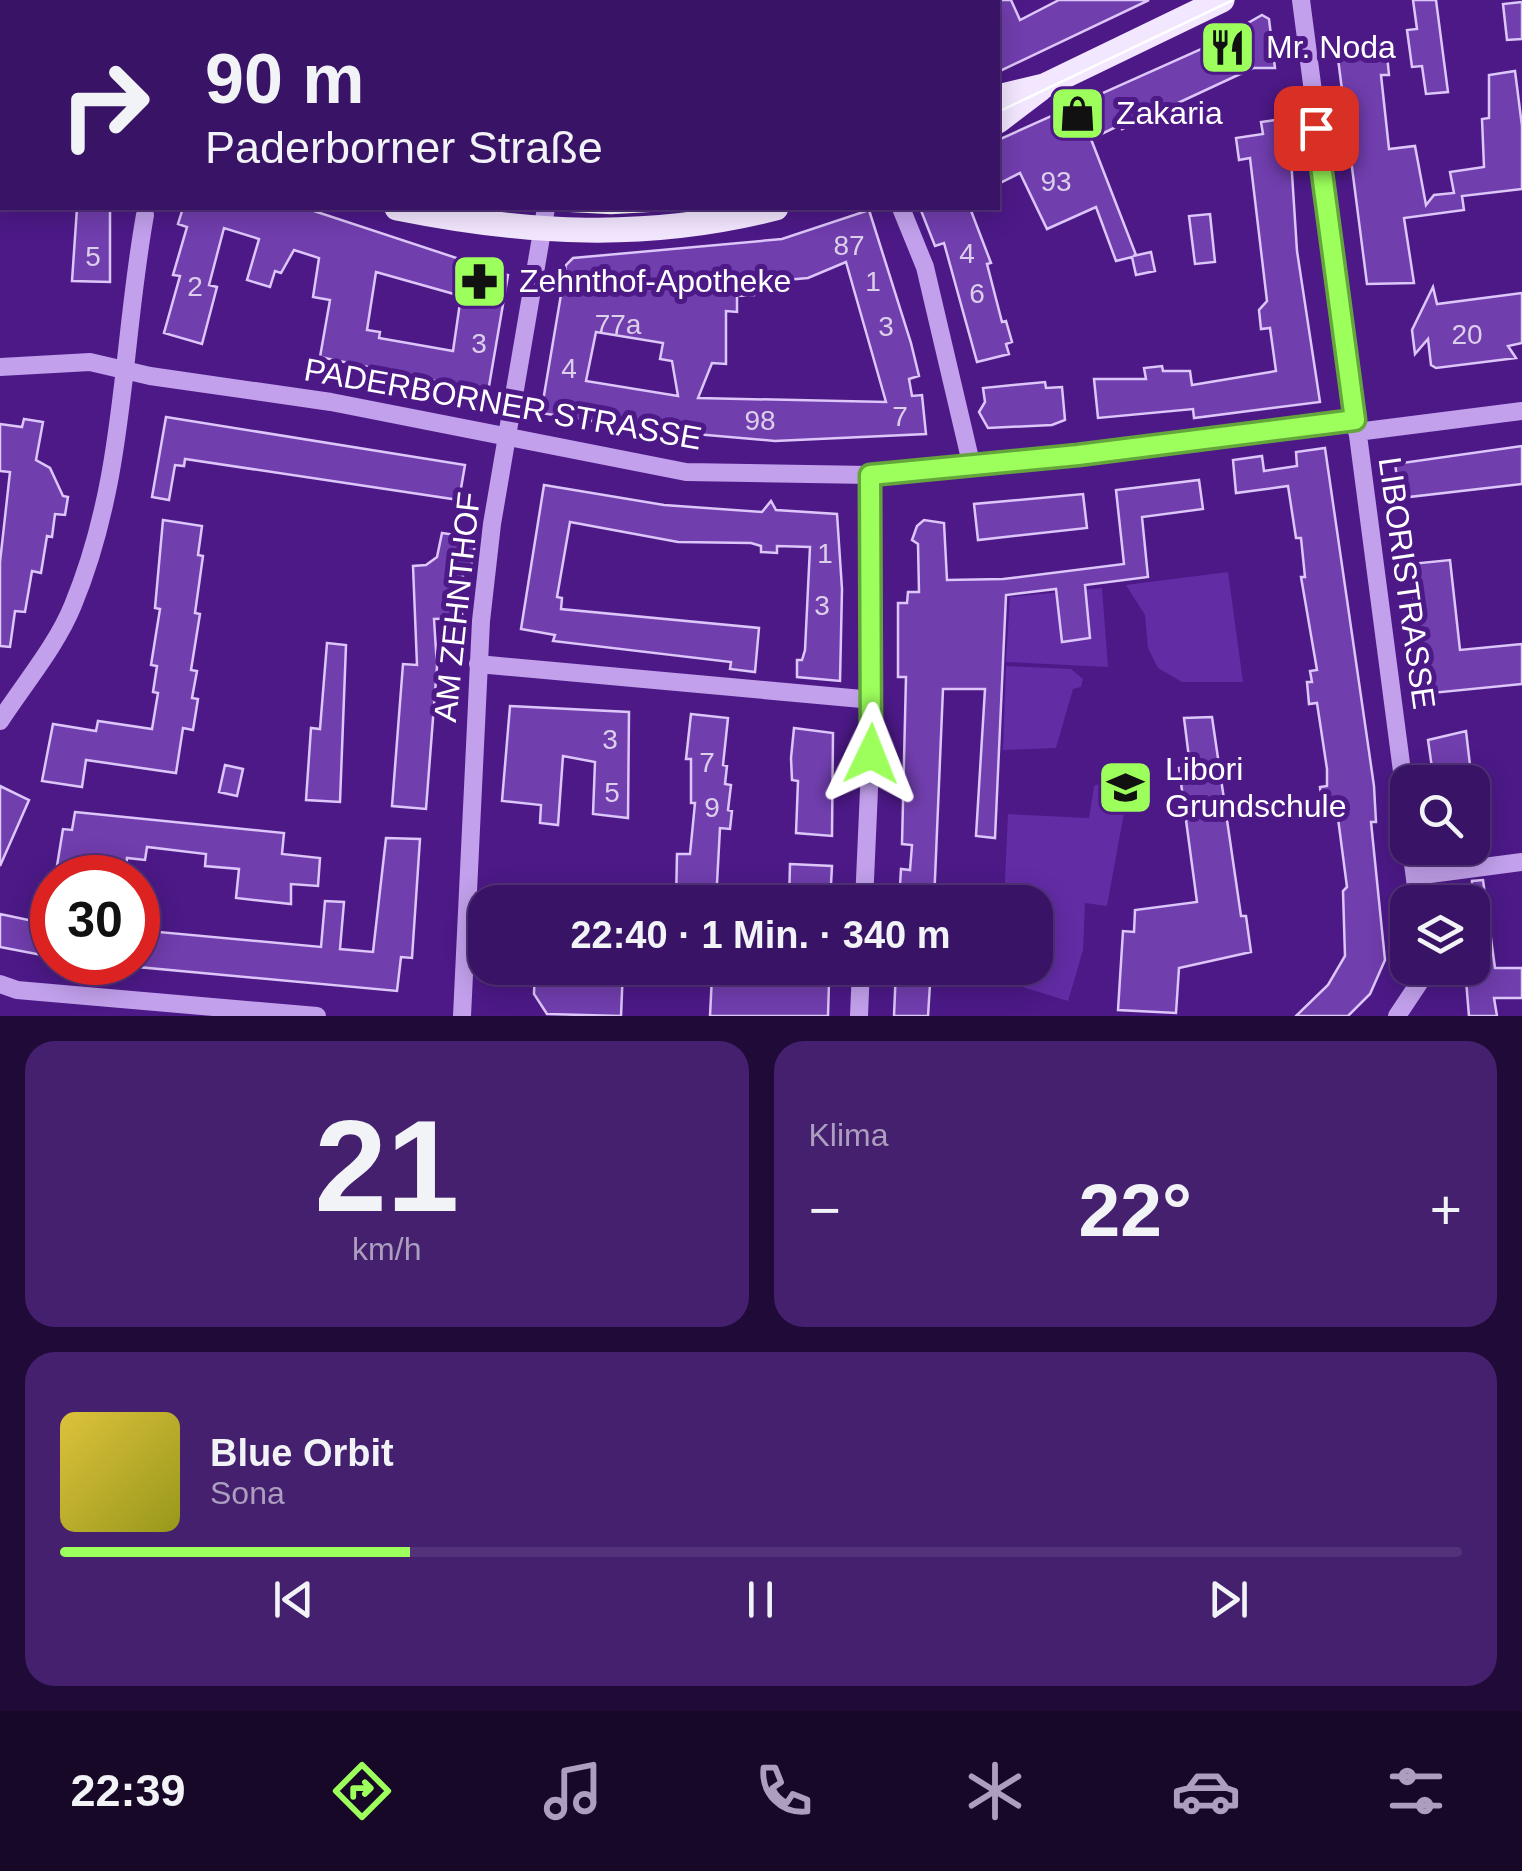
<!DOCTYPE html>
<html lang="de">
<head>
<meta charset="utf-8">
<style>
  :root { --surface:#391365; --page:#44206e; --text:#f1f3f6; --muted:#ab9ebf; --line:#533279; --accent:#9cff5c }
  body { margin:0; font-family:Helvetica,sans-serif; background:var(--page); color:var(--text); height:100vh; display:flex; flex-direction:column; font-size:38px; white-space:nowrap }
  * { box-sizing:border-box; margin:0 }
  p { font-size:32px; color:var(--muted) }
  .icon { flex:none; width:55px; height:55px; fill:none; stroke:currentColor; stroke-width:2; stroke-linecap:round; stroke-linejoin:round }
  .map { position:relative; height:1016px; overflow:hidden }
  .side { display:flex; flex-direction:column; gap:25px; padding:25px; background:#1f0a38; flex:1 }
  .side>* { flex:none }
  .top-card { position:absolute; left:0px; top:0px; width:1000px; height:210px; box-shadow:0 5px 25px #0003,0 0 0 2px var(--line); background:#391365; color:var(--text); overflow:hidden }
  .controls { position:absolute; left:1390px; top:765px; display:grid; gap:20px }
  .controls a { display:grid; place-items:center; width:100px; height:100px; border-radius:20px; background:var(--surface); box-shadow:0 5px 25px #0003,0 0 0 2px var(--line); font-size:50px }
  .speed { position:absolute; left:30px; top:855px; display:flex; gap:20px; font-size:50px; font-weight:700; text-align:center }
  .speed>* { display:grid; place-content:center; width:130px; height:130px; border-radius:50%; background:var(--surface); box-shadow:0 5px 25px #0003,0 0 0 2px var(--line); line-height:1 }
  .speed .limit { border:15px solid #d22; background:#fff; color:#111 }
  .pin { position:absolute; display:grid; place-items:center; width:85px; height:85px; color:#fff; margin:-42px; border-radius:20px; box-shadow:0 5px 15px #0006 }
  .me { position:absolute; width:110px; margin:-55px; rotate:2deg; stroke-linejoin:round; filter:drop-shadow(0 0 8px #0008) }
  .turn { display:flex; align-items:center; gap:35px; height:210px; padding:0 40px; font-size:45px }
  .turn .icon { width:130px; height:130px; stroke-width:2.5 }
  .turn b { display:block; font-size:70px; line-height:85px }
  .big { font-size:75px; font-weight:700; line-height:1.1 }
  .side .tile { flex:1; display:flex; flex-direction:column; justify-content:center; gap:15px; min-width:0; padding:0 35px; border-radius:30px; background:var(--page) }
  .side .dial { align-items:center; gap:0 }
  .dial b { font-size:130px; line-height:1 }
  .song { display:flex; align-items:center; gap:30px }
  .cover { width:120px; height:120px; border-radius:15px; background:linear-gradient(135deg,hsl(50 70% 55%),hsl(60 70% 35%)) }
  .played { height:10px; border-radius:5px; background:linear-gradient(90deg,var(--accent) 25%,var(--line) 25%) }
  .keys { display:flex; justify-content:space-around; direction:ltr }
  .heat { display:flex; justify-content:space-between; align-items:center; font-size:55px; direction:ltr }
  .side .tiles { flex:1; display:grid; gap:25px; grid-template-columns:1fr 1fr }
  .tile:last-child { grid-column:span 2 }
  .trip { position:absolute; left:468px; top:885px; width:585px; height:100px; border-radius:30px; background:var(--surface); box-shadow:0 5px 25px #0003,0 0 0 2px var(--line); font-weight:700; line-height:100px; text-align:center }
  .menu { display:flex; height:160px; justify-content:space-around; align-items:center; background:#170828; color:var(--muted) }
  .menu .icon { width:70px; height:70px }
  .menu .current { color:var(--accent) }
  .menu b { font-size:45px; color:var(--text) }
  .map>svg:first-child { display:block }
  .green { fill:#622ca5 }
  .building { fill:#713eae; stroke:#ddc6f9; stroke-width:2.5; fill-rule:evenodd }
  .lines { fill:none; stroke-linecap:round; stroke-linejoin:round }
  .minor { stroke:#c2a0ec; stroke-width:18 }
  .major { stroke:#f3e6ff; stroke-width:25 }
  .tram { stroke:#fff; stroke-width:2.5 }
  .route-casing { stroke:#65a63c; stroke-width:25 }
  .route { stroke:#9cff5c; stroke-width:18 }
  .labels { text-anchor:middle; dominant-baseline:central; stroke-width:10; stroke-linejoin:round; paint-order:stroke }
  .number-label { font-size:28px; fill:#dccfeb }
  .poi-label { font-size:32px; fill:#fff; stroke:#4c1987; text-anchor:start }
  .street-label { font-size:32px; fill:#fff; stroke:#4c1987 }
</style>
</head>
<body>
<div class="map">
<svg width="1522" height="1016" viewBox="0 0 1522 1016">
  <rect width="100%" height="100%" fill="#4c1987"/>
  <path class="green" d="M1228 572 1243 682H1182L1158 668 1148 648 1145 615 1126 585Z
    M1102 588 1108 667 1006 662 1010 597Z
    M1006 666 1071 669 1083 679 1081 687 1073 689 1056 748 1003 750Z
    M1109 780 1126 802 1107 906 1085 903 1083 950 1068 1001 1000 980 1001 968H1035V902H1004L1008 814 1089 818 1094 786Z"/>
  <path class="building" d="M998 0H1011L1020 20 1059 0H1149L998 72Z
    M1413 0H1436L1448 92 1426 94 1422 66 1412 67 1407 30 1417 29Z
    M1522 2V39L1507 40 1503 4Z
    M1262 15 1269 19 1275 68H1253L1122 129 1120 125 1091 139 1136 255 1133 256 1151 252 1155 271 1136 275 1132 257 1116 261 1096 207 1047 229 1020 173 998 184V140L1206 47Z
    M1371 46 1372 56 1387 55 1389 75H1381L1389 149 1415 146 1426 205 1434 195 1454 193 1450 172 1484 167 1482 119 1489 118V75L1515 71 1522 126V189L1462 196 1464 210 1404 218 1414 283 1367 284 1337 51Z
    M1282 119 1287 158H1291L1297 251 1320 402 1194 418 1193 409 1098 418 1094 379H1146L1144 368 1162 366 1163 371H1190L1192 385 1276 371 1270 328 1261 329 1259 310 1267 301 1250 158 1239 160 1236 138 1263 134 1261 122Z
    M77 208H110V282L72 281Z
    M183 208H305L508 275 488 392 320 357 330 300 313 297 319 258 294 250 281 273 275 271 270 287 247 280 259 239 224 228 209 285 217 287 202 344 164 333 180 276 173 275 187 227 178 224ZM376 272 461 296 453 351 379 338 380 332 367 330Z
    M920 208H970L991 263 987 264 1002 322 1006 321 1012 342 1006 344 1009 354 977 362 944 243 935 246Z
    M869 210 911 343 919 376 909 379 912 396 922 395 926 434 775 441 649 430 541 413 566 265 573 258 782 239ZM846 262 886 402 698 398 712 363 726 364V311L737 312V296L754 295V289H764V282L808 278ZM596 332 663 343 660 359 672 361 678 396 586 381Z
    M1210 214 1215 262 1195 264 1189 216Z
    M1433 287 1437 304 1522 293V343L1508 346 1516 358 1436 368 1431 365 1428 339 1415 354 1412 330Z
    M1045 382 1046 388 1062 387 1065 420 1052 425 988 428 979 412 985 402 983 388Z
    M166 417 465 465 459 500 185 459 184 466 175 465 169 500 152 497Z
    M24 419 43 422 36 460 50 468 63 496 68 497 65 515 55 514 52 537 47 536 41 573 32 571 25 612 15 611 10 647 0 646V562L10 472 0 471V424L22 427Z
    M1522 446V484L1400 498 1395 464Z
    M1325 448 1374 786 1376 822H1371L1385 960 1370 994 1348 1016H1296L1328 985 1345 956 1343 891 1347 887 1336 803 1322 804 1320 787 1327 786V769L1317 703 1309 704 1307 682H1312L1310 671 1317 670 1301 577H1305L1301 538H1296L1288 486 1236 493 1233 460 1262 456 1264 471 1297 466 1296 452Z
    M1199 480 1203 509 1142 517 1148 577 1085 585 1090 638 1062 642 1056 589 1006 595 995 838 976 836 985 689H943L934 902H899L901 869 910 870 912 845 902 844 906 677H898V603H907L908 592H919L918 544 912 540 917 526 924 520 944 523 947 580 1003 579 1124 564 1116 490Z
    M544 485 664 505 762 512 771 501 776 510 837 514 842 589 840 681 797 677V660H802L805 650 810 547 777 546V553L761 552V546L751 543 678 542 570 522 557 597 562 598 561 609 759 628 755 672 730 669 731 662 553 641 555 635 521 629Z
    M1083 494 1087 528 978 540 974 504Z
    M163 520 202 526 198 555 203 556 195 613 200 614 191 670 197 671 192 698 198 699 193 730 183 728 176 773 86 760 82 787 42 781 53 724 96 731 98 721 152 729 158 693 153 692 157 666 151 665 160 609 155 608Z
    M442 533 476 538 470 574 463 573 462 618 434 619 437 667 426 809 392 806 403 664 417 665 413 566 426 565 437 557Z
    M1450 560 1460 650 1522 644V684L1432 693 1417 633 1410 564Z
    M327 643 346 645 340 802 306 800 311 728 320 729Z
    M510 706 629 712 628 818 593 814 595 762 563 756 558 825 540 823 541 805 502 801Z
    M691 714 728 718 723 765 727 766 725 784 731 785 728 810 732 811 730 829 720 828 716 902H676L677 854H690L695 803H691V759H686Z
    M1212 717 1241 916H1246L1251 952 1179 968 1176 1013 1118 1010 1123 931 1134 932 1135 910 1197 902 1179 768 1190 766 1184 718Z
    M794 728 833 733 832 836 796 833 798 781 792 780 791 758Z
    M1466 731 1472 782H1434L1428 740Z
    M225 765 243 769 237 796 219 792Z
    M0 786 29 800 0 866Z
    M75 812 284 833 282 854 320 858 318 886 291 884V904L236 898 239 869 205 866 206 854 147 847 145 860 127 858 125 878H55L63 829 72 830Z
    M386 838 420 839 412 958 401 957 397 991 138 967V930L321 947 325 901 344 902 340 949 373 952Z
    M790 864 832 866 830 902H789Z
    M1483 880 1495 968H1522V998H1494L1497 1016H1469L1465 968H1472V881Z
    M0 914 52 925V957L0 947Z
    M535 968H623L621 1016 547 1014 534 994Z
    M896 968H931L928 1016H894Z
    M712 976 829 982 828 1016H710Z"/>
  <g class="lines">
    <path class="minor" d="M761 0 762 2
      M1301 0 1408 817
      M60 2 61 0
      M901 208 925 267 972 467
      M0 367 90 362 150 376 331 402 686 472 870 475 965 468 1355 419
      M1357 432 1522 411
      M478 664 873 700
      M0 721C24 684 57 645 73 605 126 477 121 348 145 215
      M1411 848 1418 902
      M1415 876 1522 862
      M864 902 873 700 870 475
      M0 984 17 990 317 1016
      M462 1016 481 621 492 524 546 208
      M859 1016 861 968
      M1397 1016 1419 983 1422 968"/>
    <path class="major" d="M0 94H2
      M998 97 1044 86 1222 0
      M998 121 1040 89
      M397 208C526 234 647 241 776 208"/>
    <path class="tram" d="M0 99H2
      M998 112 1233 0
      M517 208 611 213 699 208"/>
  </g>
  <g class="lines">
    <defs>
      <path id="route" d="M871 754 870 475 1078 455 1355 420 1316 128"/>
    </defs>
    <use href="#route" class="route-casing"/>
    <use href="#route" class="route"/>
  </g>
  <defs>
    <symbol id="restaurant-square" viewBox="-11 -11 22 22"><rect x="-9" y="-9" width="18" height="18" rx="4" fill="#9cff5c" stroke="#4c1987"/><path d="M-5-6h1v4h1v-4h1v4h1v-4h1v5L-1.5 .5V6h-2V.5L-5-1ZM5-6V6H3V1.5H1.5Q1.5-4 5-6Z" fill="#111"/></symbol>
    <symbol id="shop-square" viewBox="-11 -11 22 22"><rect x="-9" y="-9" width="18" height="18" rx="4" fill="#9cff5c" stroke="#4c1987"/><path d="M-5-2.5h2.3a2.7 3.5 0 0 1 5.4 0H5L5.5 6h-11ZM-1.5-2.5h3a1.5 2.3 0 0 0-3 0Z" fill="#111"/></symbol>
    <symbol id="pharmacy-square" viewBox="-11 -11 22 22"><rect x="-9" y="-9" width="18" height="18" rx="4" fill="#9cff5c" stroke="#4c1987"/><path d="M-2-6h4v4h4v4h-4v4h-4v-4h-4v-4h4Z" fill="#111"/></symbol>
    <symbol id="school-square" viewBox="-11 -11 22 22"><rect x="-9" y="-9" width="18" height="18" rx="4" fill="#9cff5c" stroke="#4c1987"/><path d="M0-5L7-2L0 1L-7-2ZM-4 1L0 2.5L4 1V4Q0 6-4 4Z" fill="#111"/></symbol>
  </defs>
  <g fill-rule="evenodd">
    <use href="#restaurant-square" x="1196" y="16" width="63" height="63"/>
    <use href="#shop-square" x="1046" y="82" width="63" height="63"/>
    <use href="#pharmacy-square" x="448" y="250" width="63" height="63"/>
    <use href="#school-square" x="1094" y="756" width="63" height="63"/>
  </g>
  <g class="labels">
    <g class="number-label">
      <text x="1056" y="181">93</text>
      <text x="849" y="245">87</text>
      <text x="967" y="253">4</text>
      <text x="93" y="256">5</text>
      <text x="873" y="281">1</text>
      <text x="195" y="286">2</text>
      <text x="977" y="293">6</text>
      <text x="618" y="324">77a</text>
      <text x="886" y="326">3</text>
      <text x="1467" y="334">20</text>
      <text x="479" y="343">3</text>
      <text x="569" y="368">4</text>
      <text x="900" y="416">7</text>
      <text x="760" y="420">98</text>
      <text x="825" y="553">1</text>
      <text x="822" y="605">3</text>
      <text x="610" y="739">3</text>
      <text x="707" y="762">7</text>
      <text x="612" y="792">5</text>
      <text x="712" y="807">9</text>
    </g>
    <g class="poi-label">
      <text x="1266" y="47">Mr. Noda</text>
      <text x="1116" y="113">Zakaria</text>
      <text x="519" y="281">Zehnthof-Apotheke</text>
      <text x="1165" y="769">Libori<tspan x="1165" dy="37">Grundschule</tspan></text>
    </g>
    <g class="street-label">
      <text transform="translate(503 404) rotate(10)">PADERBORNER STRASSE</text>
      <text transform="translate(1407 583) rotate(82)">LIBORISTRASSE</text>
      <text transform="translate(457 607) rotate(-84)">AM ZEHNTHOF</text>
    </g>
  </g>
</svg>
<div class="controls">
<a><svg class="icon" aria-label="search" viewBox="0 0 24 24"><circle cx="10" cy="10" r="6"/><path d="M15 15l6 6"/></svg></a>
<a><svg class="icon" aria-label="layers" viewBox="0 0 24 24"><path d="M12 4l9 5-9 5-9-5zM3 14l9 5 9-5"/></svg></a>
</div>
<div class="speed"><div class="limit">30</div></div>
<div class="pin" style="left:1316px;top:128px;background:#d93025"><svg class="icon" aria-label="arrive" viewBox="0 0 24 24"><path d="M6 21V4h12l-3 4 3 4H6"/></svg></div>
<svg class="me" style="left:871px;top:754px" viewBox="-20 -20 40 40"><path d="M0-17L14 15 0 8-14 15z" fill="#9cff5c" stroke="#fff" stroke-width="4"/></svg>
<div class="trip">22:40 · 1 Min. · 340 m</div>
<div class="top-card">
<div class="turn"><svg class="icon" aria-label="right" viewBox="0 0 24 24"><path d="M7 20v-9h11M14 6l5 5-5 5"/></svg><div><b>90 m</b>Paderborner Straße</div></div>
</div>
</div>
<section class="side">
<div class="tiles">
<div class="tile dial"><b>21</b><p>km/h</p></div>
<div class="tile"><p>Klima</p>
<div class="heat"><a>−</a><b class="big">22°</b><a>+</a></div>
</div>
<div class="tile">
<div class="song"><i class="cover"></i><div><b>Blue Orbit</b><p>Sona</p></div></div>
<div class="played"></div>
<div class="keys"><svg class="icon" aria-label="previous" viewBox="0 0 24 24"><path d="M18 5L8 12l10 7zM5 5v14"/></svg><svg class="icon" aria-label="pause" viewBox="0 0 24 24"><path d="M8 5v14M16 5v14"/></svg><svg class="icon" aria-label="next" viewBox="0 0 24 24"><path d="M6 5l10 7-10 7zM19 5v14"/></svg></div>
</div>
</div>
</section>
<nav class="menu">
<b>22:39</b>
<svg class="icon current" aria-label="directions" viewBox="0 0 24 24"><path d="M12 3l9 9-9 9-9-9zM9 14v-3h6M13 9l2 2-2 2"/></svg>
<svg class="icon" aria-label="music" viewBox="0 0 24 24"><path d="M9 18V5l10-2v13"/><circle cx="6" cy="18" r="3"/><circle cx="16" cy="16" r="3"/></svg>
<svg class="icon" aria-label="phone" viewBox="0 0 24 24"><path d="M5 4h4l2 5-3 2q2 4 5 5l2-3 5 2v4C11 20 4 13 5 4z"/></svg>
<svg class="icon" aria-label="climate" viewBox="0 0 24 24"><path d="M12 3v18M4 7l16 10M4 17L20 7"/></svg>
<svg class="icon" aria-label="car" viewBox="0 0 24 24"><path d="M5 17H2v-5l4-1 3-4h7l3 4 3 1v5h-3M9 17h6M6 11h13"/><circle cx="7" cy="17" r="2"/><circle cx="17" cy="17" r="2"/></svg>
<svg class="icon" aria-label="filters" viewBox="0 0 24 24"><path d="M4 7h16M4 17h16"/><circle cx="9" cy="7" r="2"/><circle cx="15" cy="17" r="2"/></svg>
</nav>
</body>
</html>
